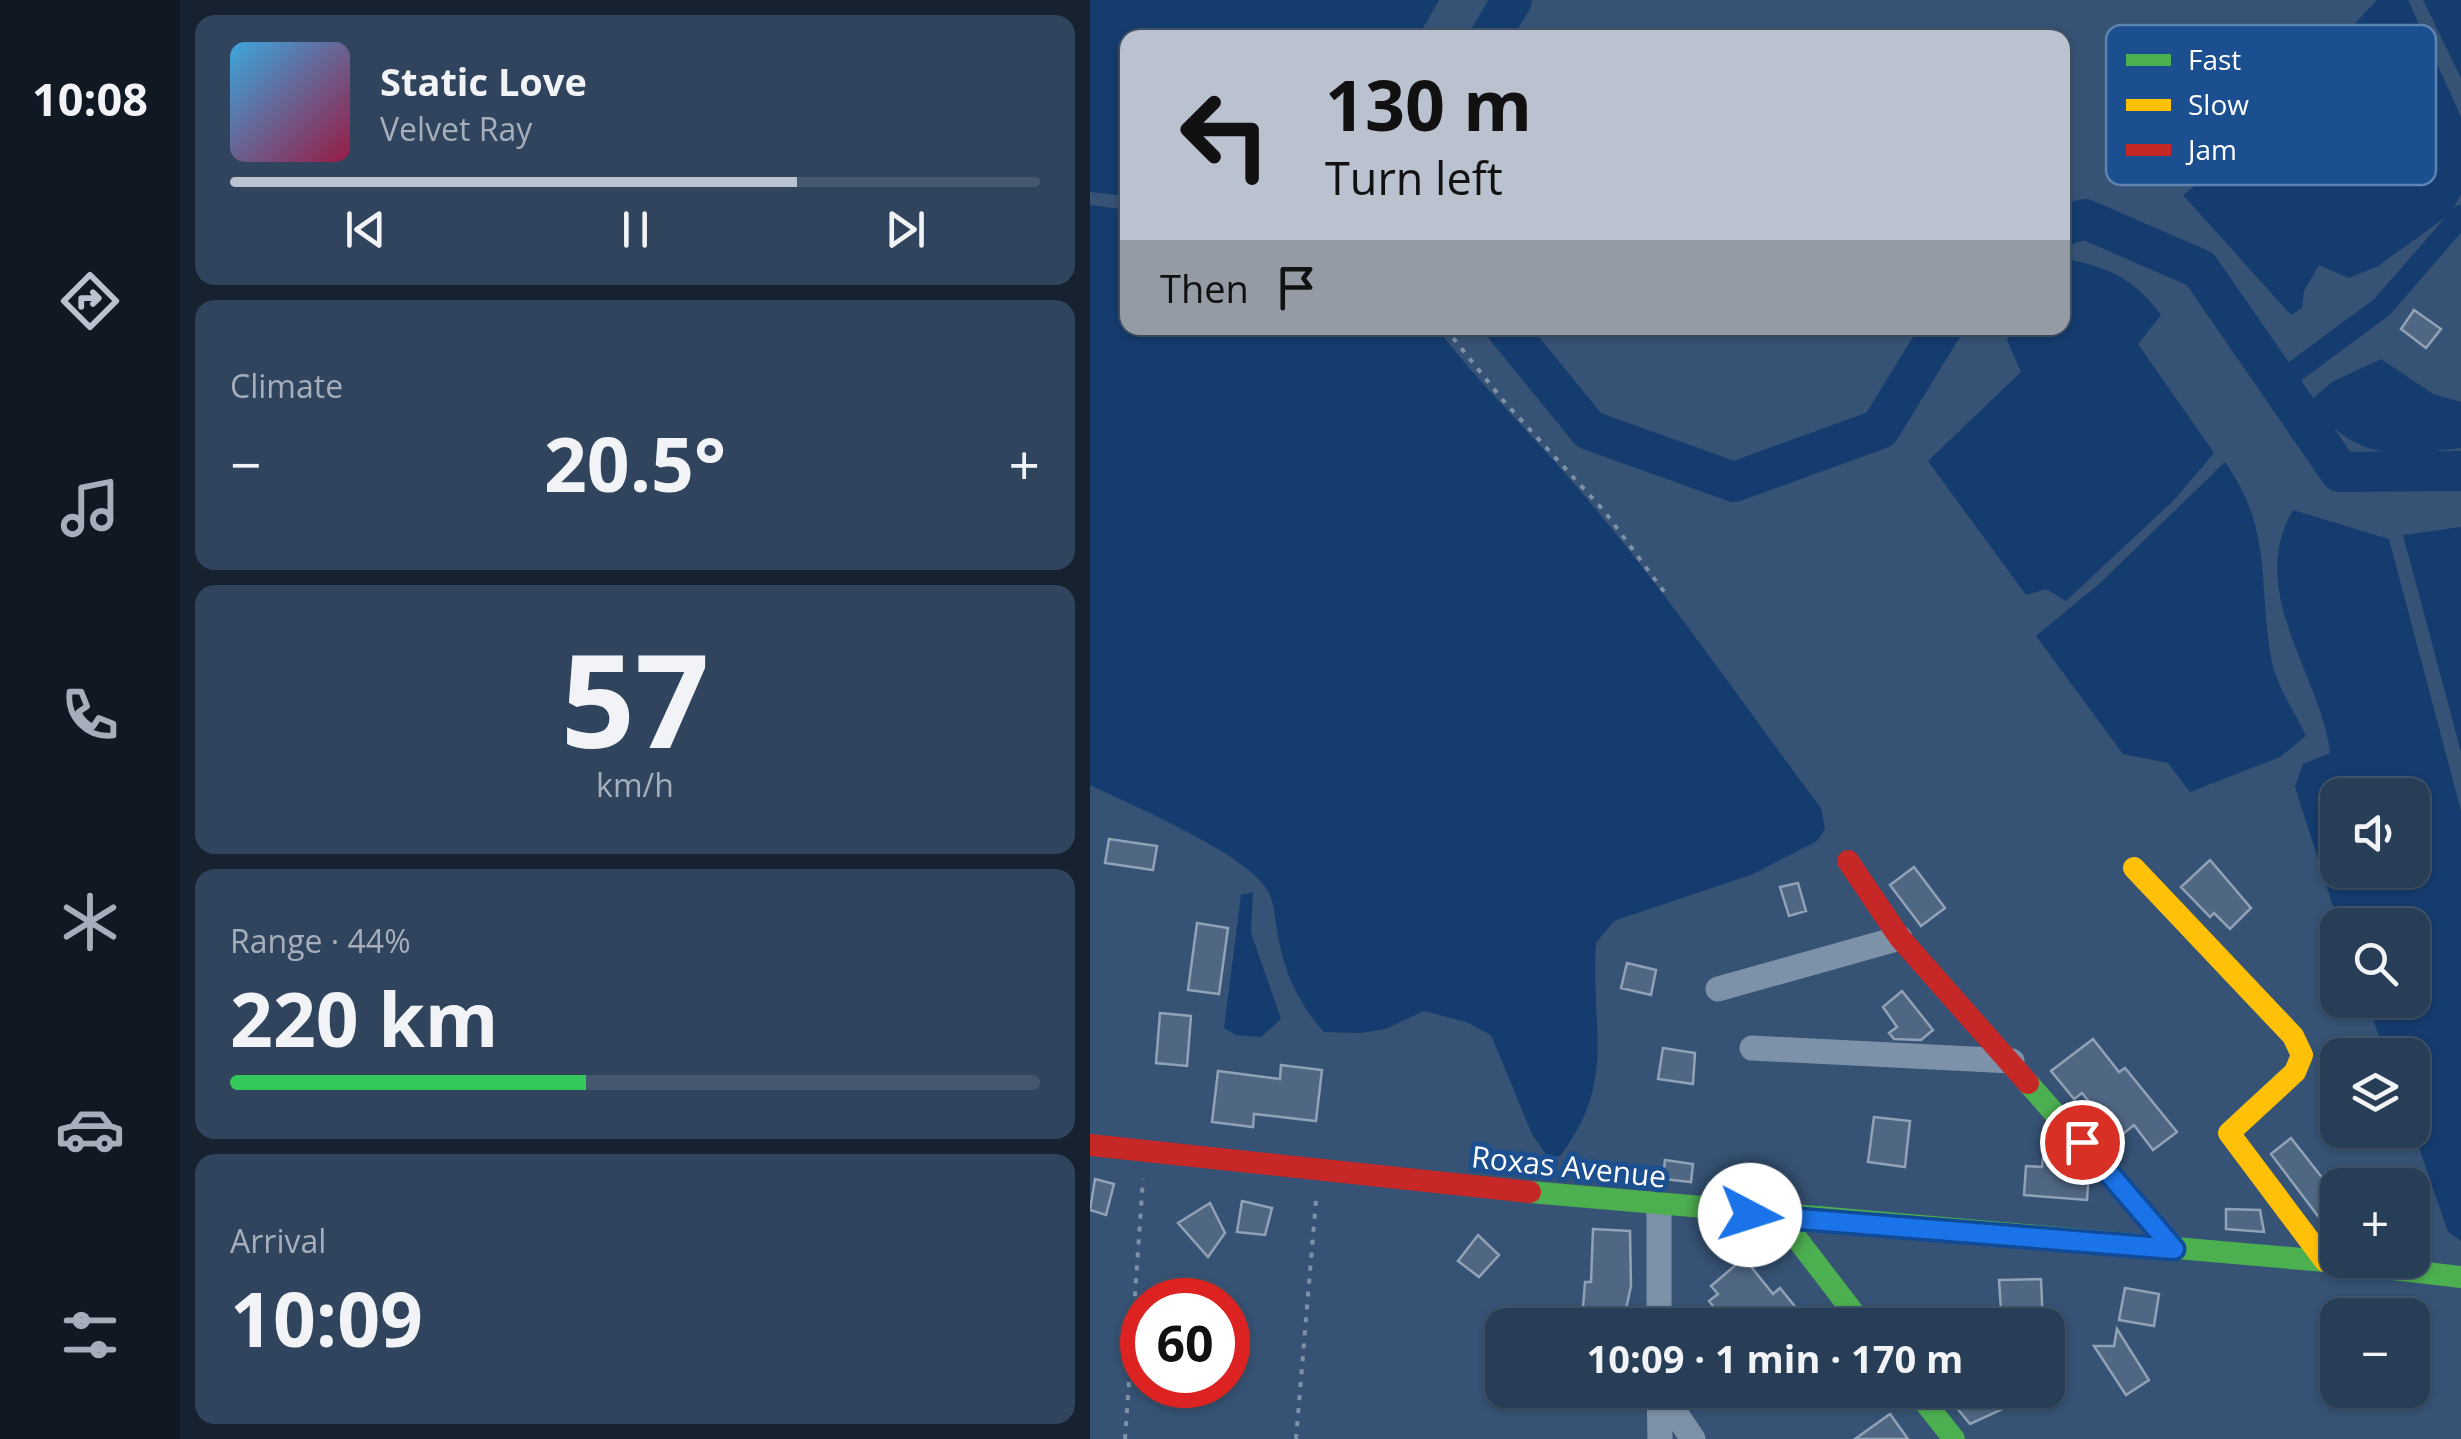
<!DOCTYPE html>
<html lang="en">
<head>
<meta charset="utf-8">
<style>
  :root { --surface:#283e57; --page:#30455d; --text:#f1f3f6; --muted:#a5aeba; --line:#44576d; --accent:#b9c2ce }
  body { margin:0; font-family:"Open Sans",sans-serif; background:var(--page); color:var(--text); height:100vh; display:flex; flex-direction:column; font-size:38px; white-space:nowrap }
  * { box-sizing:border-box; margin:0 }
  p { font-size:32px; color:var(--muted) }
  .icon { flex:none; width:55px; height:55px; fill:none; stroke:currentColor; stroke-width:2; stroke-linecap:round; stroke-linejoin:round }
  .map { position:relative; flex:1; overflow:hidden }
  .panel { display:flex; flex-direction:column; gap:15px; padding:15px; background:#162230; width:910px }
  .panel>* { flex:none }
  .top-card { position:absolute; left:30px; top:30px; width:950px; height:305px; border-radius:20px; box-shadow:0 2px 8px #0004,0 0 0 2px var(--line); background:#b9c2ce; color:#111; overflow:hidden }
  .tools { position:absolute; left:1230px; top:778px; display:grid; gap:20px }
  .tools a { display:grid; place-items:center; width:110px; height:110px; border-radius:20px; background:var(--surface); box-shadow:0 2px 8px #0004,0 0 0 2px var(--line); font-size:50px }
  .speed { position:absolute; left:30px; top:1278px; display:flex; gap:20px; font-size:50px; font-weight:700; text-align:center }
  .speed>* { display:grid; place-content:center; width:130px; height:130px; border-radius:50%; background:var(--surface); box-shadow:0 2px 8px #0004,0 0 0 2px var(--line); line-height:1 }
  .speed .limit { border:15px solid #d22; background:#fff; color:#111 }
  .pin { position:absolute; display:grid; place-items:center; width:85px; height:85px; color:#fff; margin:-42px; border:5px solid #fff; border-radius:50%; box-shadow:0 2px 10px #0007 }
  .me { position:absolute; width:110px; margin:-55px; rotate:95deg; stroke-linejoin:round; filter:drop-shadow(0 0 8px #0008) }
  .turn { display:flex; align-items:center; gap:35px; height:210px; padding:0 40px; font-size:45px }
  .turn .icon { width:130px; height:130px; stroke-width:2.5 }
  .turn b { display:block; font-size:70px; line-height:85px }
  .then { display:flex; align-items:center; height:95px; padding:0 40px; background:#0003; gap:20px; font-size:38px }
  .big { font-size:75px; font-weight:700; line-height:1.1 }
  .panel .widget { flex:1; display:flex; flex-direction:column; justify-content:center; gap:15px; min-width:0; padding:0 35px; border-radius:20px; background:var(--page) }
  .panel .dial { align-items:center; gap:0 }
  .dial b { font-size:130px; line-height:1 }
  .song { display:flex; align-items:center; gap:30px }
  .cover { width:120px; height:120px; border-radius:15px; background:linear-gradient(135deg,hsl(200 70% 55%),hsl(340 70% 35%)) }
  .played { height:10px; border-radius:5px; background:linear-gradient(90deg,var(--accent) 70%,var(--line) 70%) }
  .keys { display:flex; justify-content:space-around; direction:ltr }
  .heat { display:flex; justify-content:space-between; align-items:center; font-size:55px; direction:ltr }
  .charge { height:15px; border-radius:8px; background:linear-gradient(90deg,#34c759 44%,var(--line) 0) }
  .trip { position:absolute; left:395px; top:1308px; width:580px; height:100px; border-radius:20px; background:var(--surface); box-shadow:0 2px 8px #0004,0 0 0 2px var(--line); font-weight:700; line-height:100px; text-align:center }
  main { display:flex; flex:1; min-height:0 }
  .menu { display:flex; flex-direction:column; width:180px; justify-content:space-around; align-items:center; background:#101923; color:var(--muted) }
  .menu .icon { width:70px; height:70px }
  .menu .current { color:var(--accent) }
  .menu b { font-size:45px; color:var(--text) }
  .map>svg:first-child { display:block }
  .water { fill:#153c6e; fill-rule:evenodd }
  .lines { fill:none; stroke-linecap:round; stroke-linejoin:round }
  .canal { stroke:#153c6e; stroke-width:22 }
  .river { stroke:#153c6e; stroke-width:40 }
  .building { fill:#506783; stroke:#92a2b6; stroke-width:2.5 }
  .path { stroke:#7d92a8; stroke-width:4; stroke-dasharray:5 8; stroke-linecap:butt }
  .street { stroke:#7d92a8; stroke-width:25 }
  .fast { stroke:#4caf50; stroke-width:22 }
  .slow { stroke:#ffc107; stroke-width:22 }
  .jam { stroke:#c62828; stroke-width:22 }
  .route-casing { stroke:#114b97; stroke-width:25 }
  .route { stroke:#1a73e8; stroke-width:18 }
  .labels { text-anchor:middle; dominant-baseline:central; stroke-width:10; stroke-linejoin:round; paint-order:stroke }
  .street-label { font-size:30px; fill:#fff; stroke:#1b4f8f }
  .key { fill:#1b4f8f; stroke:#5f84b1; stroke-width:2.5 }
  .key-label { font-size:28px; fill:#fff }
</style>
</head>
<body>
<main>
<nav class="menu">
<b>10:08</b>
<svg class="icon current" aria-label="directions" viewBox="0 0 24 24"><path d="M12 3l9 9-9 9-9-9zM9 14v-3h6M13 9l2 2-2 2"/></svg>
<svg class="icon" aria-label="music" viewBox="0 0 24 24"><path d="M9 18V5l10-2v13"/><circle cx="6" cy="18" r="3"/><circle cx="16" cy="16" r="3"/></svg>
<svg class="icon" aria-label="phone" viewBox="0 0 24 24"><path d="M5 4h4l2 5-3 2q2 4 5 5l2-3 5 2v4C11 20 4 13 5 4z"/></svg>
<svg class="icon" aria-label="climate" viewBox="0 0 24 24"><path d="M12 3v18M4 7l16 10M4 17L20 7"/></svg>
<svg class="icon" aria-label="car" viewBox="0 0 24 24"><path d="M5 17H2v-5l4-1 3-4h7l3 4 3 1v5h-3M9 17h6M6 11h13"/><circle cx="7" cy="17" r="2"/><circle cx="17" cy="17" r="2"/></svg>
<svg class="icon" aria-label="filters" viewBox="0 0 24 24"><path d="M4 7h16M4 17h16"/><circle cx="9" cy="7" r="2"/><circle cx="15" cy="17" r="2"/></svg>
</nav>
<section class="panel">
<div class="widget">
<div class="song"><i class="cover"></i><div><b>Static Love</b><p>Velvet Ray</p></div></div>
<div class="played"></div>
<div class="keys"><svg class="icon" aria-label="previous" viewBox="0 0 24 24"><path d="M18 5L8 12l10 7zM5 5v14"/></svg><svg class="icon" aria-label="pause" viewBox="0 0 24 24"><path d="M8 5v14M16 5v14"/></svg><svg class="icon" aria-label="next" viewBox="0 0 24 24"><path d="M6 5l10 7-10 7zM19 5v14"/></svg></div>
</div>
<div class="widget"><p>Climate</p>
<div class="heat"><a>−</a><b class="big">20.5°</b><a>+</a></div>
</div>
<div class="widget dial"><b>57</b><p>km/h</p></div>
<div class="widget"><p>Range · 44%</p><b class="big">220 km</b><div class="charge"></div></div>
<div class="widget"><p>Arrival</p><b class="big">10:09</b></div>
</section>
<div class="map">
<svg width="1371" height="1439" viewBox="0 0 1371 1439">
  <rect width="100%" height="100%" fill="#365274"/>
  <path class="water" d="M0 0H349L328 37 38 38 37 196 0 192Z
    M1287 0H1318L1371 117V194L1360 214 1288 266 1259 278 1229 265 1214 291 1212 308 1201 315 1093 195 1133 164Z
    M1333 0H1371V78Z
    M0 205 37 210 38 328H347C385 379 430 422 472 470 566 576 646 695 731 808L735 829 727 841 663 874 524 921 506 943C500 1029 528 1079 470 1156H457L442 1134 401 1035 376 1022 334 1011 295 1029 271 1033 234 1032C210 1006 194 972 188 936 185 923 185 903 178 891 158 854 41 805 0 785Z
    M980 260C1020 267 1047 282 1071 315L1048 344 1124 453 1083 501 976 601 956 589 936 595 838 461 931 372 917 340 920 328H972L973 263Z
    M1291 359 1343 394 1371 402V448C1298 457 1270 460 1218 403L1242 382Z
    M1135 462C1183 530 1168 581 1181 657 1185 684 1205 712 1216 736L1190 757 1100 792 1078 763 1033 754 946 636 1009 584Z
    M1203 510 1299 539 1371 811V1241L1358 1232 1323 1130 1322 1055H1296L1276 1000H1322V925H1249L1205 787 1213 764 1240 753C1231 674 1155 592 1203 510ZM1248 795H1322V870H1248Z
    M1371 527V752L1313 535Z
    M163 892 161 933 191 1019 171 1037 146 1035 134 1028 151 895Z"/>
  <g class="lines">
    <path class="canal" d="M1189 383 1292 307 1371 216"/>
    <path class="river" d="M399 38 422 0
      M972 226 995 219 1110 269 1250 472 1371 471
      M416 328 499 430 644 482 790 429 852 328"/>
  </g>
  <path class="building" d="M1324 310 1351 329 1336 348 1311 329Z
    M19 839 67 846 63 870 15 863Z
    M1120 860 1161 908 1140 929 1124 913 1120 917 1091 887Z
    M824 867 855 908 831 926 800 885Z
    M708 883 716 911 699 916 690 887Z
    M107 923 138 928 129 994 98 990Z
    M537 963 566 970 561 995 531 988Z
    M812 991 843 1030 831 1040 804 1039 799 1033 807 1027 793 1007Z
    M70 1013 101 1016 97 1066 66 1063Z
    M1003 1039 1029 1072 1035 1068 1087 1132 1063 1150 1044 1125 1028 1138 992 1093 984 1099 961 1071Z
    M573 1048 605 1053 603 1084 568 1079Z
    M191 1065 232 1070 226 1121 164 1114 163 1127 122 1122 128 1071 190 1079Z
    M784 1117 820 1121 815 1167 778 1162Z
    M1201 1138 1248 1198V1232L1243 1236 1181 1154Z
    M954 1148H967L980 1163V1170L998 1184 997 1200 934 1195 936 1166 952 1167Z
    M575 1160 603 1164 601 1182 573 1179Z
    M5 1179 24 1184 16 1215 0 1210Z
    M152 1201 182 1208 175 1235 147 1232Z
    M120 1203 135 1233 118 1257 88 1223Z
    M1136 1209 1170 1210 1174 1232 1136 1229Z
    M503 1229 540 1231 541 1286 536 1309 493 1307 495 1282H501Z
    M388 1235 409 1255 389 1277 368 1261Z
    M654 1258 683 1294 690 1288 720 1325H638L619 1301 628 1294 621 1286Z
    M951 1279 953 1325H912L909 1280Z
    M1035 1288 1069 1294 1064 1326 1029 1320Z
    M1027 1329 1059 1380 1036 1395 1004 1346H1024Z
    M852 1390H919L926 1403 880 1424Z
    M800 1414 818 1439H765Z"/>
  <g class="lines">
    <path class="path" d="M355 328 412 399 515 512 578 597
      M35 1439 53 1179
      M206 1439 226 1200"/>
    <path class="street" d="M628 989 810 938
      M662 1048 922 1061
      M569 1325V1206
      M569 1390 570 1439
      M570 1390 603 1439"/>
    <path class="fast" d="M938 1083 1084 1249
      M440 1192 1235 1261 1371 1277
      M691 1218 773 1325
      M825 1390 864 1439"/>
    <path class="slow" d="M1044 868 1203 1036 1212 1055 1205 1072 1139 1133 1235 1261"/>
    <path class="jam" d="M758 861 810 938 938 1083
      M0 1145 440 1192"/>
  </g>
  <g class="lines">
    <defs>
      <path id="route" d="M660 1215 1084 1249 992 1142"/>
    </defs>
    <use href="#route" class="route-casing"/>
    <use href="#route" class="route"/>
  </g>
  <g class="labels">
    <g class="street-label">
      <text transform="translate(479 1166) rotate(6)">Roxas Avenue</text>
    </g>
  </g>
  <rect x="1016" y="25" width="330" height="160" rx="15" class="key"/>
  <rect x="1036" y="54" width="45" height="12" fill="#4caf50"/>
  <rect x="1036" y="99" width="45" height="12" fill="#ffc107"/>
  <rect x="1036" y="144" width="45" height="12" fill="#c62828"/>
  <g class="key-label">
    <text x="1098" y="70">Fast</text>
    <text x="1098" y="115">Slow</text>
    <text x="1098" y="160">Jam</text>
  </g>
</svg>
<div class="tools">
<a><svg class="icon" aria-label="sound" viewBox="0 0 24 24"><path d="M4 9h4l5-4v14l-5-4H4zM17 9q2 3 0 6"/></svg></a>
<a><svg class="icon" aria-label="search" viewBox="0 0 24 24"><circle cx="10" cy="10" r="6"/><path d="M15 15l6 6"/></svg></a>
<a><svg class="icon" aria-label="layers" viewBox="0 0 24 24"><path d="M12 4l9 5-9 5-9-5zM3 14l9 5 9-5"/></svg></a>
<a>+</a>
<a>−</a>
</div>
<div class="speed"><div class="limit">60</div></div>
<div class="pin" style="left:992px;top:1142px;background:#d93025"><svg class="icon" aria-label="arrive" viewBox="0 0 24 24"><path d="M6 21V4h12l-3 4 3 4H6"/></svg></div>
<svg class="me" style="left:660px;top:1215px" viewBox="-20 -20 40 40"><circle r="19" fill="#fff"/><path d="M0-13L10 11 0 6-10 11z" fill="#1a73e8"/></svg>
<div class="trip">10:09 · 1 min · 170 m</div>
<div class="top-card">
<div class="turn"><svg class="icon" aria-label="left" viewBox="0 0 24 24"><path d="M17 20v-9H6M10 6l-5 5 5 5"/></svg><div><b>130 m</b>Turn left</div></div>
<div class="then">Then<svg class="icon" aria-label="arrive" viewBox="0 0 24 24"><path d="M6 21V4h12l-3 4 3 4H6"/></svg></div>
</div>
</div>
</main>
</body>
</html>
